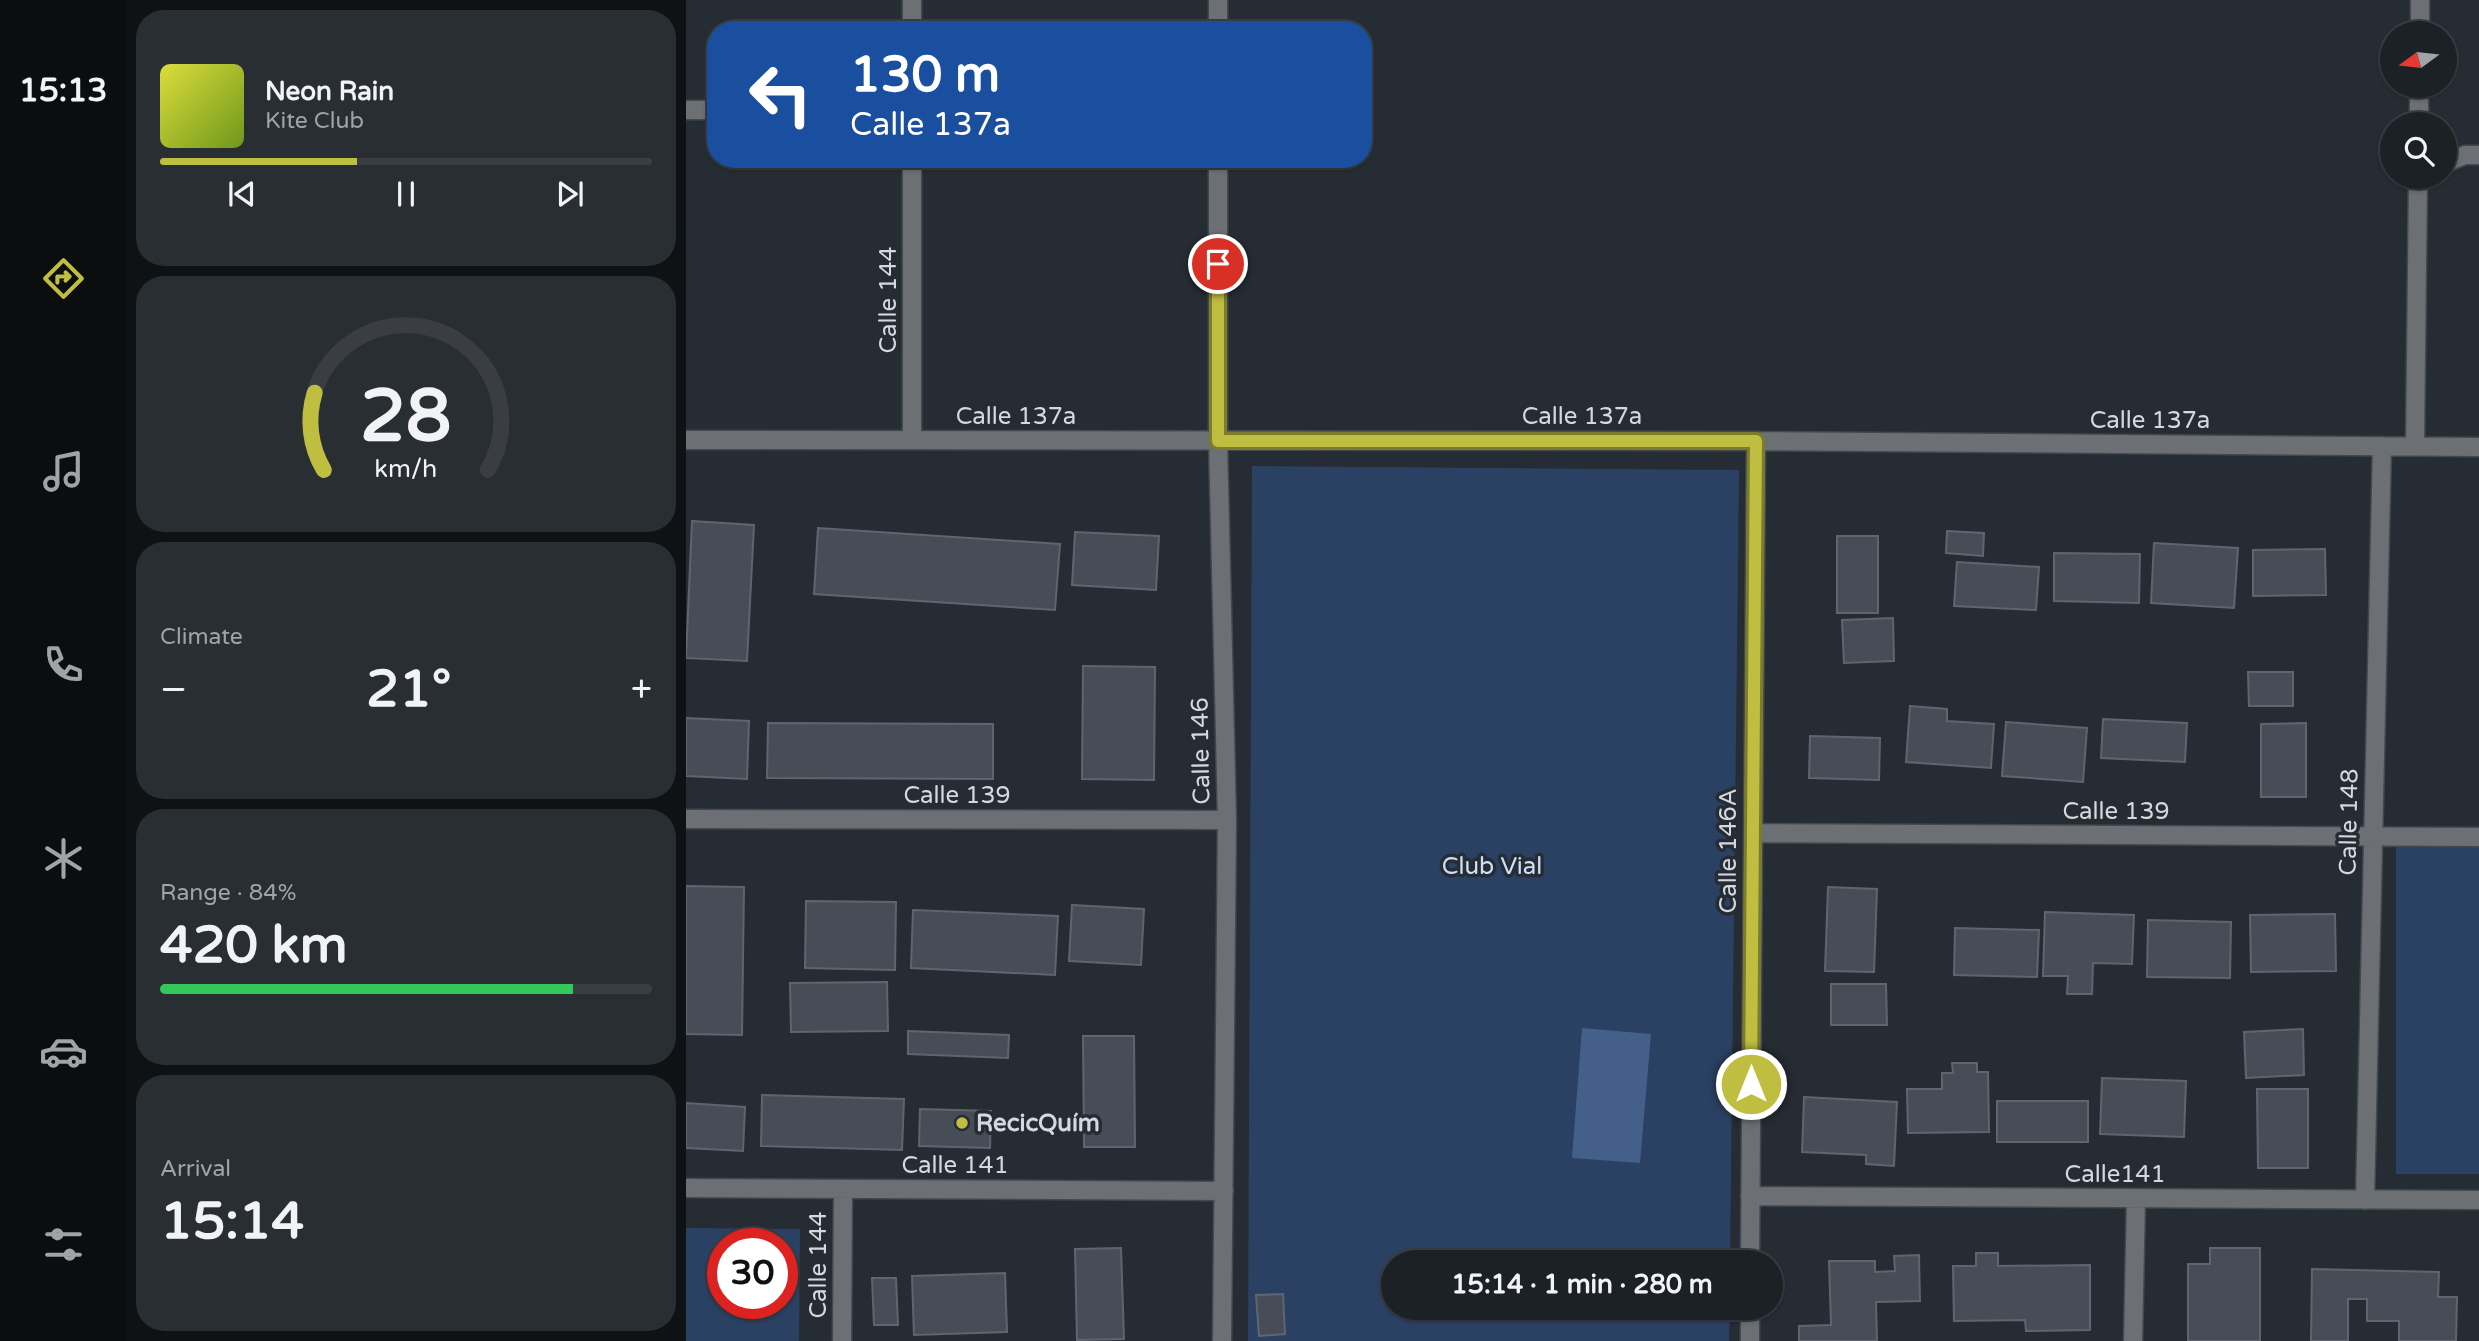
<!DOCTYPE html>
<html lang="en">
<head>
<meta charset="utf-8">
<style>
  :root { --surface:#1c2126; --page:#292e32; --text:#f1f3f6; --muted:#a0a3a7; --line:#3a3e43; --accent:#bfbe41 }
  body { margin:0; font-family:"Varela Round",sans-serif; background:var(--page); color:var(--text); height:100vh; display:flex; flex-direction:column; font-size:26px; white-space:nowrap }
  * { box-sizing:border-box; margin:0 }
  p { font-size:23px; color:var(--muted) }
  .icon { flex:none; width:38px; height:38px; fill:none; stroke:currentColor; stroke-width:2; stroke-linecap:round; stroke-linejoin:round }
  .map { position:relative; flex:1; overflow:hidden }
  .panel { display:flex; flex-direction:column; gap:10px; padding:10px; background:#0f1215; width:560px }
  .panel>* { flex:none }
  .guide { position:absolute; left:21px; top:21px; width:665px; height:147px; border-radius:28px; box-shadow:0 2px 5px #0004,0 0 0 2px var(--line); background:#1a4fa0; color:#fff; overflow:hidden }
  .needle { width:46px; rotate:255deg }
  .fabs { position:absolute; left:1694px; top:21px; display:grid; gap:14px }
  .fabs a { display:grid; place-items:center; width:77px; height:77px; border-radius:50%; background:var(--surface); box-shadow:0 2px 5px #0004,0 0 0 2px var(--line); font-size:35px }
  .speed { position:absolute; left:21px; top:1228px; display:flex; gap:14px; font-size:35px; font-weight:700; text-align:center }
  .speed>* { display:grid; place-content:center; width:91px; height:91px; border-radius:50%; background:var(--surface); box-shadow:0 2px 5px #0004,0 0 0 2px var(--line); line-height:1 }
  .speed .limit { border:10px solid #d22; background:#fff; color:#111 }
  .pin { position:absolute; display:grid; place-items:center; width:60px; height:60px; color:#fff; margin:-30px; border:4px solid #fff; border-radius:50%; box-shadow:0 2px 7px #0007 }
  .me { position:absolute; width:77px; margin:-38px; rotate:0deg; stroke-linejoin:round; filter:drop-shadow(0 0 5px #0008) }
  .turn { display:flex; align-items:center; gap:24px; height:147px; padding:0 28px; font-size:32px }
  .turn .icon { width:91px; height:91px; stroke-width:2.5 }
  .turn b { display:block; font-size:49px; line-height:60px }
  .big { font-size:52px; font-weight:700; line-height:1.1 }
  .panel .widget { flex:1; display:flex; flex-direction:column; justify-content:center; gap:10px; min-width:0; padding:0 24px; border-radius:28px; background:var(--page) }
  .panel .dial { align-items:center; gap:0 }
  .dial svg { height:182px; overflow:visible; fill:none; stroke:var(--line); stroke-width:7; stroke-linecap:round; text-anchor:middle }
  .dial text { fill:var(--text); stroke:none }
  .song { display:flex; align-items:center; gap:21px }
  .cover { width:84px; height:84px; border-radius:10px; background:linear-gradient(135deg,hsl(60 70% 55%),hsl(80 70% 35%)) }
  .played { height:7px; border-radius:4px; background:linear-gradient(90deg,var(--accent) 40%,var(--line) 40%) }
  .keys { display:flex; justify-content:space-around; direction:ltr }
  .heat { display:flex; justify-content:space-between; align-items:center; font-size:38px; direction:ltr }
  .charge { height:10px; border-radius:5px; background:linear-gradient(90deg,#34c759 84%,var(--line) 0) }
  .trip { position:absolute; left:695px; top:1250px; width:402px; height:70px; border-radius:35px; background:var(--surface); box-shadow:0 2px 5px #0004,0 0 0 2px var(--line); font-weight:700; line-height:70px; text-align:center }
  main { display:flex; flex:1; min-height:0 }
  .tabs { display:flex; flex-direction:column; width:126px; justify-content:space-around; align-items:center; background:#0b0d0f; color:var(--muted) }
  .tabs .icon { width:49px; height:49px }
  .tabs .current { color:var(--accent) }
  .tabs b { font-size:32px; color:var(--text) }
  .map>svg:first-child { display:block }
  .green { fill:#2b4163; fill-rule:evenodd }
  .water { fill:#445f89 }
  .building { fill:#474d56; stroke:#5f656e; stroke-width:2 }
  .lines { fill:none; stroke-linecap:round; stroke-linejoin:round }
  .minor-casing { stroke:#42484e; stroke-width:21 }
  .minor { stroke:#6c6f73; stroke-width:18 }
  .route-casing { stroke:#7c7c2a; stroke-width:18 }
  .route { stroke:#bfbe41; stroke-width:12 }
  .poi-dot { fill:#bfbe41; stroke:#262c33; stroke-width:2.5 }
  .labels { text-anchor:middle; dominant-baseline:central; stroke-width:7; stroke-linejoin:round; paint-order:stroke }
  .street-label { font-size:24px; fill:#d5d8de; stroke:#262c33 }
  .park-label { font-size:24px; fill:#cee0fb; stroke:#262c33 }
  .poi-label { font-size:24px; font-weight:bold; fill:#d5d8de; stroke:#262c33; text-anchor:start }
</style>
</head>
<body>
<main>
<nav class="tabs">
<b>15:13</b>
<svg class="icon current" aria-label="directions" viewBox="0 0 24 24"><path d="M12 3l9 9-9 9-9-9zM9 14v-3h6M13 9l2 2-2 2"/></svg>
<svg class="icon" aria-label="music" viewBox="0 0 24 24"><path d="M9 18V5l10-2v13"/><circle cx="6" cy="18" r="3"/><circle cx="16" cy="16" r="3"/></svg>
<svg class="icon" aria-label="phone" viewBox="0 0 24 24"><path d="M5 4h4l2 5-3 2q2 4 5 5l2-3 5 2v4C11 20 4 13 5 4z"/></svg>
<svg class="icon" aria-label="climate" viewBox="0 0 24 24"><path d="M12 3v18M4 7l16 10M4 17L20 7"/></svg>
<svg class="icon" aria-label="car" viewBox="0 0 24 24"><path d="M5 17H2v-5l4-1 3-4h7l3 4 3 1v5h-3M9 17h6M6 11h13"/><circle cx="7" cy="17" r="2"/><circle cx="17" cy="17" r="2"/></svg>
<svg class="icon" aria-label="filters" viewBox="0 0 24 24"><path d="M4 7h16M4 17h16"/><circle cx="9" cy="7" r="2"/><circle cx="15" cy="17" r="2"/></svg>
</nav>
<section class="panel">
<div class="widget">
<div class="song"><i class="cover"></i><div><b>Neon Rain</b><p>Kite Club</p></div></div>
<div class="played"></div>
<div class="keys"><svg class="icon" aria-label="previous" viewBox="0 0 24 24"><path d="M18 5L8 12l10 7zM5 5v14"/></svg><svg class="icon" aria-label="pause" viewBox="0 0 24 24"><path d="M8 5v14M16 5v14"/></svg><svg class="icon" aria-label="next" viewBox="0 0 24 24"><path d="M6 5l10 7-10 7zM19 5v14"/></svg></div>
</div>
<div class="widget dial"><svg viewBox="0 0 100 80">
<path d="M14 69A42 42 0 1 1 86 69"/>
<path d="M14 69A42 42 0 0 1 10 35" stroke="#bfbe41"/>
<text x="50" y="56" font-size="32" font-weight="700">28</text>
<text x="50" y="72" font-size="11">km/h</text>
</svg></div>
<div class="widget"><p>Climate</p>
<div class="heat"><a>−</a><b class="big">21°</b><a>+</a></div>
</div>
<div class="widget"><p>Range · 84%</p><b class="big">420 km</b><div class="charge"></div></div>
<div class="widget"><p>Arrival</p><b class="big">15:14</b></div>
</section>
<div class="map">
<svg width="1793" height="1341" viewBox="0 0 1793 1341">
  <rect width="100%" height="100%" fill="#262c33"/>
  <path class="green" d="M566 466 1053 470 1044 1262H707V1307H1044L1043 1341H562Z
    M1710 846H1793V1174H1710Z
    M0 1228 114 1229 113 1341H0ZM96 1244V1304H37V1244Z"/>
  <path class="water" d="M896 1028 965 1034 954 1163 886 1158Z"/>
  <path class="building" d="M6 521 68 525 61 661 0 658Z
    M132 528 374 544 369 610 128 594Z
    M1261 531 1298 533 1297 556 1260 553Z
    M389 532 473 536 470 590 386 585Z
    M1151 536H1192V613H1151Z
    M1468 543 1552 548 1548 608 1465 603Z
    M1639 549 1640 595 1567 596V550Z
    M1368 553 1454 554 1453 603 1368 601Z
    M1271 562 1353 567 1350 610 1268 606Z
    M1207 618 1208 661 1158 663 1156 620Z
    M397 666 469 667 468 780 396 779Z
    M1562 672H1607V706H1563Z
    M1224 706 1261 709V721L1308 724 1305 768 1220 762Z
    M0 718 63 721 61 779 0 776Z
    M1417 719 1501 723 1499 762 1415 758Z
    M1320 722 1401 728 1397 782 1316 776Z
    M82 723 307 724V779L81 778Z
    M1620 723V797H1575V724Z
    M1124 736 1194 738 1193 780 1123 778Z
    M0 886 58 887 56 1035 0 1034Z
    M1142 887 1191 889 1188 972 1139 971Z
    M120 901 210 902 209 970 119 968Z
    M386 905 458 909 455 965 383 961Z
    M227 910 372 916 369 975 225 968Z
    M1359 912 1448 915 1446 964 1407 963 1406 994H1381L1382 976H1357Z
    M1649 914 1650 971 1565 972 1564 915Z
    M1462 920 1545 922 1544 978 1461 977Z
    M1269 928 1353 930 1351 977 1268 975Z
    M201 982 202 1031 105 1032 104 983Z
    M1145 984H1200L1201 1025H1145Z
    M1617 1029 1618 1075 1560 1078 1558 1032Z
    M222 1031 323 1035 322 1058 222 1054Z
    M397 1036H448L449 1147H398Z
    M1266 1063H1291V1072H1302L1303 1132 1222 1133 1221 1089H1256V1073H1267Z
    M1416 1078 1500 1081 1498 1137 1414 1134Z
    M1571 1089H1622V1168H1572Z
    M76 1095 218 1099 216 1150 75 1146Z
    M1118 1097 1211 1102 1208 1166 1180 1164V1155L1116 1152Z
    M1311 1101H1402V1142H1311Z
    M0 1103 59 1107 57 1151 0 1148Z
    M234 1109 305 1111 304 1148 233 1146Z
    M435 1248 438 1339 391 1340 389 1249Z
    M1524 1248H1574V1341H1502V1264H1524Z
    M1290 1253H1312V1266L1404 1265V1330L1340 1331 1339 1320 1268 1321 1267 1266H1290Z
    M1233 1255 1234 1301 1190 1302 1191 1341H1113V1326L1145 1325 1143 1261H1189V1272L1209 1271 1208 1256Z
    M1626 1269 1753 1272 1752 1297H1771L1770 1341H1713V1321H1681V1299H1662V1341H1625Z
    M319 1273 321 1332 228 1335 226 1276Z
    M186 1278H210L212 1325H188Z
    M597 1294 599 1334 573 1336 570 1295Z"/>
  <g class="lines">
    <defs>
      <path id="minor" d="M226 0V30
        M532 30V0
        M1734 33V0
        M0 110H30
        M1733 124V86
        M226 159V440
        M532 159V441L541 820 536 1341
        M1759 163 1779 155H1793
        M0 440 1070 441 1793 447
        M1729 446 1732 177
        M0 819 541 820
        M1067 833 1793 837
        M0 1188 538 1191
        M1064 1196 1793 1200
        M1679 1200 1696 446
        M1064 1262 1070 441
        M156 1341 157 1189
        M1064 1341V1307
        M1447 1341 1450 1198"/>
    </defs>
    <use href="#minor" class="minor-casing"/>
    <use href="#minor" class="minor"/>
  </g>
  <g class="lines">
    <defs>
      <path id="route" d="M532 264V441H1070L1065 1084"/>
    </defs>
    <use href="#route" class="route-casing"/>
    <use href="#route" class="route"/>
  </g>
  <circle class="poi-dot" cx="276" cy="1123" r="7"/>
  <g class="labels">
    <g class="street-label">
      <text transform="translate(202 300) rotate(-90)">Calle 144</text>
      <text x="330" y="416">Calle 137a</text>
      <text x="896" y="416">Calle 137a</text>
      <text x="1464" y="420">Calle 137a</text>
      <text transform="translate(515 751) rotate(-91)">Calle 146</text>
      <text x="271" y="795">Calle 139</text>
      <text x="1430" y="811">Calle 139</text>
      <text transform="translate(1663 822) rotate(-89)">Calle 148</text>
      <text transform="translate(1042 851) rotate(-90)">Calle 146A</text>
      <text x="269" y="1165">Calle 141</text>
      <text x="1429" y="1174">Calle141</text>
      <text transform="translate(132 1265) rotate(-90)">Calle 144</text>
    </g>
    <g class="park-label">
      <text x="806" y="866">Club Vial</text>
    </g>
    <g class="poi-label">
      <text x="290" y="1123">RecicQuím</text>
    </g>
  </g>
</svg>
<div class="fabs">
<a><svg class="needle" viewBox="-14 -14 28 28"><path d="M0-13l5 13h-10z" fill="#e53935"/><path d="M0 13l5-13h-10z" fill="#a0a3a7"/></svg></a>
<a><svg class="icon" aria-label="search" viewBox="0 0 24 24"><circle cx="10" cy="10" r="6"/><path d="M15 15l6 6"/></svg></a>
</div>
<div class="speed"><div class="limit">30</div></div>
<div class="pin" style="left:532px;top:264px;background:#d93025"><svg class="icon" aria-label="arrive" viewBox="0 0 24 24"><path d="M6 21V4h12l-3 4 3 4H6"/></svg></div>
<svg class="me" style="left:1065px;top:1084px" viewBox="-20 -20 40 40"><circle r="17" fill="#bfbe41" stroke="#fff" stroke-width="3"/><path d="M0-11L8 9 0 5-8 9z" fill="#fff"/></svg>
<div class="trip">15:14 · 1 min · 280 m</div>
<div class="guide">
<div class="turn"><svg class="icon" aria-label="left" viewBox="0 0 24 24"><path d="M17 20v-9H6M10 6l-5 5 5 5"/></svg><div><b>130 m</b>Calle 137a</div></div>
</div>
</div>
</main>
</body>
</html>
